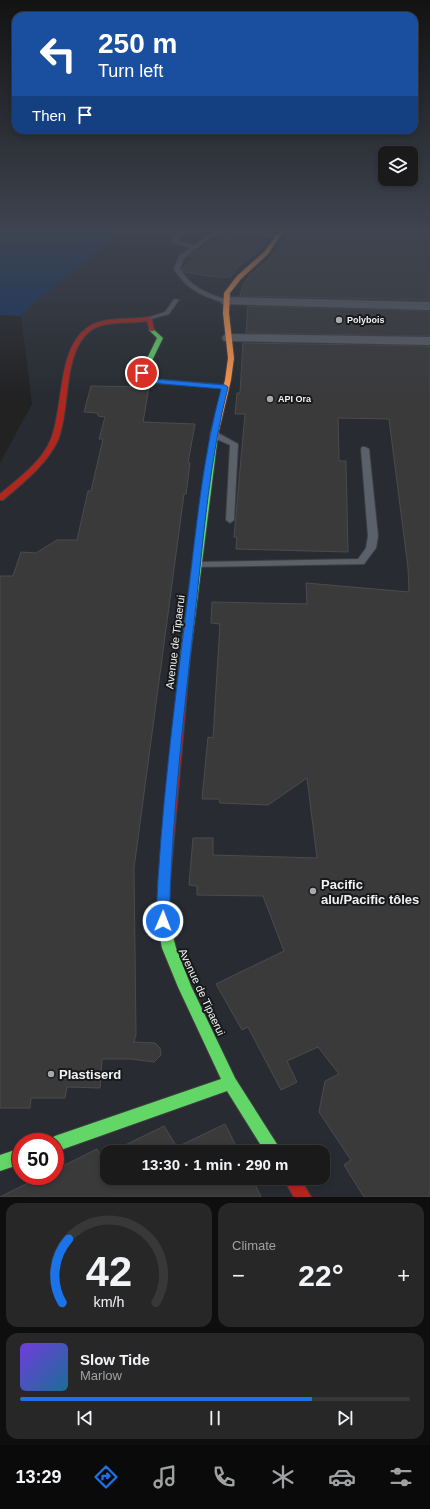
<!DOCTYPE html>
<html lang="en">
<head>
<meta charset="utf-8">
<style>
  :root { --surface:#1a1a1a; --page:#272727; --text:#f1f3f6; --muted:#9fa1a2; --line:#383839; --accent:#1a73e8 }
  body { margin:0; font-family:Arial,sans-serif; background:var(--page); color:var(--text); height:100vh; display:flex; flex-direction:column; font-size:15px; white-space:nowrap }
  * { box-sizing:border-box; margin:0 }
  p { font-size:13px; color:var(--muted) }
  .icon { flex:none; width:22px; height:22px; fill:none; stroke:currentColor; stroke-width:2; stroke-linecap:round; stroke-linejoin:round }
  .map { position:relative; height:1197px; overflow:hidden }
  .panel { display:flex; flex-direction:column; gap:6px; padding:6px; background:#0e0e0e; flex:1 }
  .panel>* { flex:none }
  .hud { position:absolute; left:12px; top:12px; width:406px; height:122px; border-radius:12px; box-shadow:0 2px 6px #0003,0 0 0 1px var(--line); background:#1a4fa0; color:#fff; overflow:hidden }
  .tools { position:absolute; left:378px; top:146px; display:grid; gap:8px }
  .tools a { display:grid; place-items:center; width:40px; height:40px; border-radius:8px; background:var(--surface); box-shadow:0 2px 6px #0003,0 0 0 1px var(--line); font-size:20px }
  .speed { position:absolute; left:12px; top:1133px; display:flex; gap:8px; font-size:20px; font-weight:700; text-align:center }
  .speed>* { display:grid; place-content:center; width:52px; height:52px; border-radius:50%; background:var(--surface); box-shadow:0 2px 6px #0003,0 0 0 1px var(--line); line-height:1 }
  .speed .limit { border:6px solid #d22; background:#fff; color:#111 }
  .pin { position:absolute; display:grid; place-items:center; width:34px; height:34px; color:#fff; margin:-17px; border:2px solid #fff; border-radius:50%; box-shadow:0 1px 4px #0007 }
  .me { position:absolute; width:44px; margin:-22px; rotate:1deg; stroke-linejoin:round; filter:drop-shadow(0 0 3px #0008) }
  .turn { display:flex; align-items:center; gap:14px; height:84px; padding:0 20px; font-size:18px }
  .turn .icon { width:52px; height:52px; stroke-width:2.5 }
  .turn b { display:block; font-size:28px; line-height:34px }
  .then { display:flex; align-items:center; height:38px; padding:0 20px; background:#0003; gap:8px; font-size:15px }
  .big { font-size:30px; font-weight:700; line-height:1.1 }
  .panel .tile { flex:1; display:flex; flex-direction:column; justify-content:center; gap:6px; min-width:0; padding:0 14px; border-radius:12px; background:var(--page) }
  .panel .dial { align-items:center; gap:0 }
  .dial svg { height:104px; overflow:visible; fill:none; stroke:var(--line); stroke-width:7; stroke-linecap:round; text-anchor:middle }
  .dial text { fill:var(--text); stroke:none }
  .song { display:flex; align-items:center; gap:12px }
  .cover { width:48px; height:48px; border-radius:6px; background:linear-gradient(135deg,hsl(260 70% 55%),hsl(200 70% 35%)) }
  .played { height:4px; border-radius:2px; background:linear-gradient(90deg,var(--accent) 75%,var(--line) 75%) }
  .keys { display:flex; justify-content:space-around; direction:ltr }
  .heat { display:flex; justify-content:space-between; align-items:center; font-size:22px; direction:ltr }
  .panel .tiles { flex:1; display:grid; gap:6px; grid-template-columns:1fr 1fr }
  .tile:last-child { grid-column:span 2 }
  .trip { position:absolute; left:100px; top:1145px; width:230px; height:40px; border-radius:12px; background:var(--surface); box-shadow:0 2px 6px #0003,0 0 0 1px var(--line); font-weight:700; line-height:40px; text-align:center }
  .dock { display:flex; height:64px; justify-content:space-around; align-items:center; background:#0a0a0a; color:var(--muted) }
  .dock .icon { width:28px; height:28px }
  .dock .selected { color:var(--accent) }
  .dock b { font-size:18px; color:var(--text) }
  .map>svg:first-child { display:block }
  .built { fill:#282c32; fill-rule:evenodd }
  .green { fill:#143464 }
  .building { fill:#3a3a3b; stroke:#4b4b4c }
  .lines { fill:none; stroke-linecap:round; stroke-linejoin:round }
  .lane-casing { stroke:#3f3f40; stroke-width:2 }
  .street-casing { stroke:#3f3f40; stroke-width:2 }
  .fast-casing { stroke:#3f3f40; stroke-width:2 }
  .slow-casing { stroke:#3f3f40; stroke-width:2 }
  .jam-casing { stroke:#3f3f40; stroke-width:2 }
  .lane { fill:#5b616a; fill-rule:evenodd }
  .street { fill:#5b616a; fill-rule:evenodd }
  .fast { fill:#63d668; fill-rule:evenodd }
  .slow { fill:#ff974d; fill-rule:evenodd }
  .jam { fill:#b3261e; fill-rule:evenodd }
  .route { fill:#1a73e8; stroke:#114b97 }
  .poi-dot { fill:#a9a9ab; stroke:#18191b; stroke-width:1.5 }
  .labels { text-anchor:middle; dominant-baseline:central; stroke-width:4; stroke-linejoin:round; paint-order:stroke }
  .far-poi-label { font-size:9px; font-weight:bold; fill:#f1f2f4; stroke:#18191b; text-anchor:start }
  .street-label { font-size:11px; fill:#f1f2f4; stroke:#18191b }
  .near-poi-label { font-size:13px; font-weight:bold; fill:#f1f2f4; stroke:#18191b; text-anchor:start }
</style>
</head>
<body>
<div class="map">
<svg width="430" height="1197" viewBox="0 0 430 1197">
  <rect width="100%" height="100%" fill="#222223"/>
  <path class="built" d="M126 229H430V1197H0V463L32 404 21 316 36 301ZM21 1142H55V1176H21ZM107 1152H323V1178H107Z"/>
  <path class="green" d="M0 229H126L36 301 21 316 0 315Z"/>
  <path class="building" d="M291 229H430V300L240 296 243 285 250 275 268 260 285 240Z
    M226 232 268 238 258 252 238 267 230 277H214L184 272 182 269 195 257 190 256Z
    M248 306 430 311V336L246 333Z
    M243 343 430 346V1197H364L344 1165 351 1160 319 1112 325 1081 339 1074 318 1047 287 1061 297 1082 281 1090 248 1027 242 1030 216 984 284 951 263 896 197 895V886L189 885 193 838H213V855L317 858 307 778 268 805 220 803 219 799H202L208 737 213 738 220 624 211 623 212 602 307 604 306 583 409 592 408 568 389 419 338 418 339 461H346L348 552 236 549 237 537H234L245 414H235L237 393H240Z
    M91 386 149 387 143 422 195 424 188 463H190L186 494H184L134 868 136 1034 134 1042 155 1043 160 1048 161 1055 154 1062 131 1059H102L100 1088 67 1087 65 1098H31L30 1108H0V576H13L21 552 36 553 57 540H77L88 491H91L103 439H99L105 417 98 416V413L84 412Z
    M225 1124 239 1152H111L164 1126 177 1147Z
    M97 1149 101 1157 107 1154V1178H252L261 1197H0L42 1176H55V1170Z"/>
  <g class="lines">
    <defs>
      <path id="lane" d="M181 229 186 230 177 241 194 245 217 229H223L184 258 180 269C192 288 208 294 228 300V302C223 303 218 301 213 299 195 293 184 285 174 269L179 256 190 248 171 242Z
        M236 230 278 234 281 236 278 238 234 233 233 232Z
        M174 299 179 300 169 314 147 320V318L165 312Z
        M212 433H218L238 444 234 520 230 523 226 520 230 445 212 437Z
        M362 447H365L369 449 378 536 376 548 364 564 194 567 192 565 197 562 358 559 366 548 368 536 361 449Z"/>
      <path id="street" d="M226 297 430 302V310L222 304 220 301Z
        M229 334 430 337V345L224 341 222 338 224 335Z"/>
      <path id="fast" d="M152 328 163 338 146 373 148 377 154 379 225 385 227 386V388L153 383 143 379 140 373 157 338 149 330Z
        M211 433H217L218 435 190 658 185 661 180 658 202 488Z
        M164 878 168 879 170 883 169 921 176 948 191 986 235 1078 282 1152H265L227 1091 55 1152V1142H48L50 1139 55 1136 221 1079 178 987 162 948 157 921 158 883 160 879Z
        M21 1148V1164L0 1171V1155Z"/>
      <path id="slow" d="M281 229H285L268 254 241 279 230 293 229 313 234 358 231 380 218 435 217 437H211L210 435 225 380 228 358 223 313 224 293 237 276 264 252Z"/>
      <path id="jam" d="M149 317 152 319 154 331H150L147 321C130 324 105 320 90 331 62 353 71 408 58 440 47 464 23 483 3 500H0V494C18 479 42 462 51 439 64 407 57 349 87 328 103 316 130 320 149 317Z
        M185 655 190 658 170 883 168 887 164 888 160 887 158 883 180 658Z
        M283 1178H300L311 1197H294Z"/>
    </defs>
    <use href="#lane" class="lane-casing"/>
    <use href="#street" class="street-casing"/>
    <use href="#fast" class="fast-casing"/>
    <use href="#slow" class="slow-casing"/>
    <use href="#jam" class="jam-casing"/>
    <use href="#lane" class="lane"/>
    <use href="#street" class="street"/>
    <use href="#fast" class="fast"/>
    <use href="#slow" class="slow"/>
    <use href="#jam" class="jam"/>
  </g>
  <linearGradient id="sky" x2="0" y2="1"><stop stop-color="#131313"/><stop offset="0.58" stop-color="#3e4450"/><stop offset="1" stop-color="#3e4450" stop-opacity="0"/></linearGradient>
  <rect width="430" height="396" fill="url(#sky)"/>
  <path class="route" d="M142 371 148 377 153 379 225 385 228 387C210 458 204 532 196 605 184 710 172 816 169 921L167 925 163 926 158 925 156 921C160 815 174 709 187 604 196 532 202 459 221 389L152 383 143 380 139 373Z"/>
  <g class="poi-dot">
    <circle cx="339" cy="320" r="4"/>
    <circle cx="270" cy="399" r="4"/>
    <circle cx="313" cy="891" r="4"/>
    <circle cx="51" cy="1074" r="4"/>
  </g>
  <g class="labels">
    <g class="far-poi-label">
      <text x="347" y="320">Polybois</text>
      <text x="278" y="399">API Ora</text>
    </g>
    <g class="street-label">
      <text transform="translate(175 642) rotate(-83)">Avenue de Tipaerui</text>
      <text transform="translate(202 992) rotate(65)">Avenue de Tipaerui</text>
    </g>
    <g class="near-poi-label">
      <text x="321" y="884">Pacific<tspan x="321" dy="15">alu/Pacific tôles</tspan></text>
      <text x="59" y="1074">Plastiserd</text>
    </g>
  </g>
</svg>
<div class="tools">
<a><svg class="icon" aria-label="layers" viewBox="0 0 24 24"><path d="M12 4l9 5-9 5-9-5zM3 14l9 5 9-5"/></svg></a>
</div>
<div class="speed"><div class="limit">50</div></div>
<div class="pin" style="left:142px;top:373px;background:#d93025"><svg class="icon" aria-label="arrive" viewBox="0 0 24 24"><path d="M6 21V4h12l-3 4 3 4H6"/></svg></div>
<svg class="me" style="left:163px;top:921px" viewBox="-20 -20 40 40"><circle r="17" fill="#1a73e8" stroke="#fff" stroke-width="3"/><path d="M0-11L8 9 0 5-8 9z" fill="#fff"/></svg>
<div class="trip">13:30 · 1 min · 290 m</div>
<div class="hud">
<div class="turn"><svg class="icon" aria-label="left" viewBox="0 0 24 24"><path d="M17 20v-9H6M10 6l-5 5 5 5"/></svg><div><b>250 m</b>Turn left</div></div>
<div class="then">Then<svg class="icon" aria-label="arrive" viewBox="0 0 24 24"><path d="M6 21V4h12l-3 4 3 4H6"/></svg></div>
</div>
</div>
<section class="panel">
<div class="tiles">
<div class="tile dial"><svg viewBox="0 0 100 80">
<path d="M14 69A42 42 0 1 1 86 69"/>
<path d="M14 69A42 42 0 0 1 19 20" stroke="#1a73e8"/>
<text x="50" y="56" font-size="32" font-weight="700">42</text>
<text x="50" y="72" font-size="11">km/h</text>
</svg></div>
<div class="tile"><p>Climate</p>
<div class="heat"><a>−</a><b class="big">22°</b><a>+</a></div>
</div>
<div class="tile">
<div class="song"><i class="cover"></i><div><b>Slow Tide</b><p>Marlow</p></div></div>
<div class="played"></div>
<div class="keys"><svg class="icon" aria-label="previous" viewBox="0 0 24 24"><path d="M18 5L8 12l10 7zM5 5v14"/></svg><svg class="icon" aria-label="pause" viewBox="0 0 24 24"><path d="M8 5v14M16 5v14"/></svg><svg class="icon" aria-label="next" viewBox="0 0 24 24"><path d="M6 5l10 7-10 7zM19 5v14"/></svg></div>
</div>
</div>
</section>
<nav class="dock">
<b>13:29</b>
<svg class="icon selected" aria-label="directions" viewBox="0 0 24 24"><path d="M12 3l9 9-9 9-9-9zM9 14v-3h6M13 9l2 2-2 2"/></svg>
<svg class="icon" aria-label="music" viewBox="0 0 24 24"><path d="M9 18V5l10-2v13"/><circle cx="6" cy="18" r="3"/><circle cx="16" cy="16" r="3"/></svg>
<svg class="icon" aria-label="phone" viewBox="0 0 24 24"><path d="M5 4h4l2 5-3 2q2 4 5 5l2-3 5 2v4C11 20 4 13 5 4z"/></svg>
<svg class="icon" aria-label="climate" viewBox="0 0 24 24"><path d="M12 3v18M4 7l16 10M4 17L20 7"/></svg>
<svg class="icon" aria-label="car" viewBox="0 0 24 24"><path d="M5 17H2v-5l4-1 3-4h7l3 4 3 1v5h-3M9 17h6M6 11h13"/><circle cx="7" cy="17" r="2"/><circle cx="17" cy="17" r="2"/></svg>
<svg class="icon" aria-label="filters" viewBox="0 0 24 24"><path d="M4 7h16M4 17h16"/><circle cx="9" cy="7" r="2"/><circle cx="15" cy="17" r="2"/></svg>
</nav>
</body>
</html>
